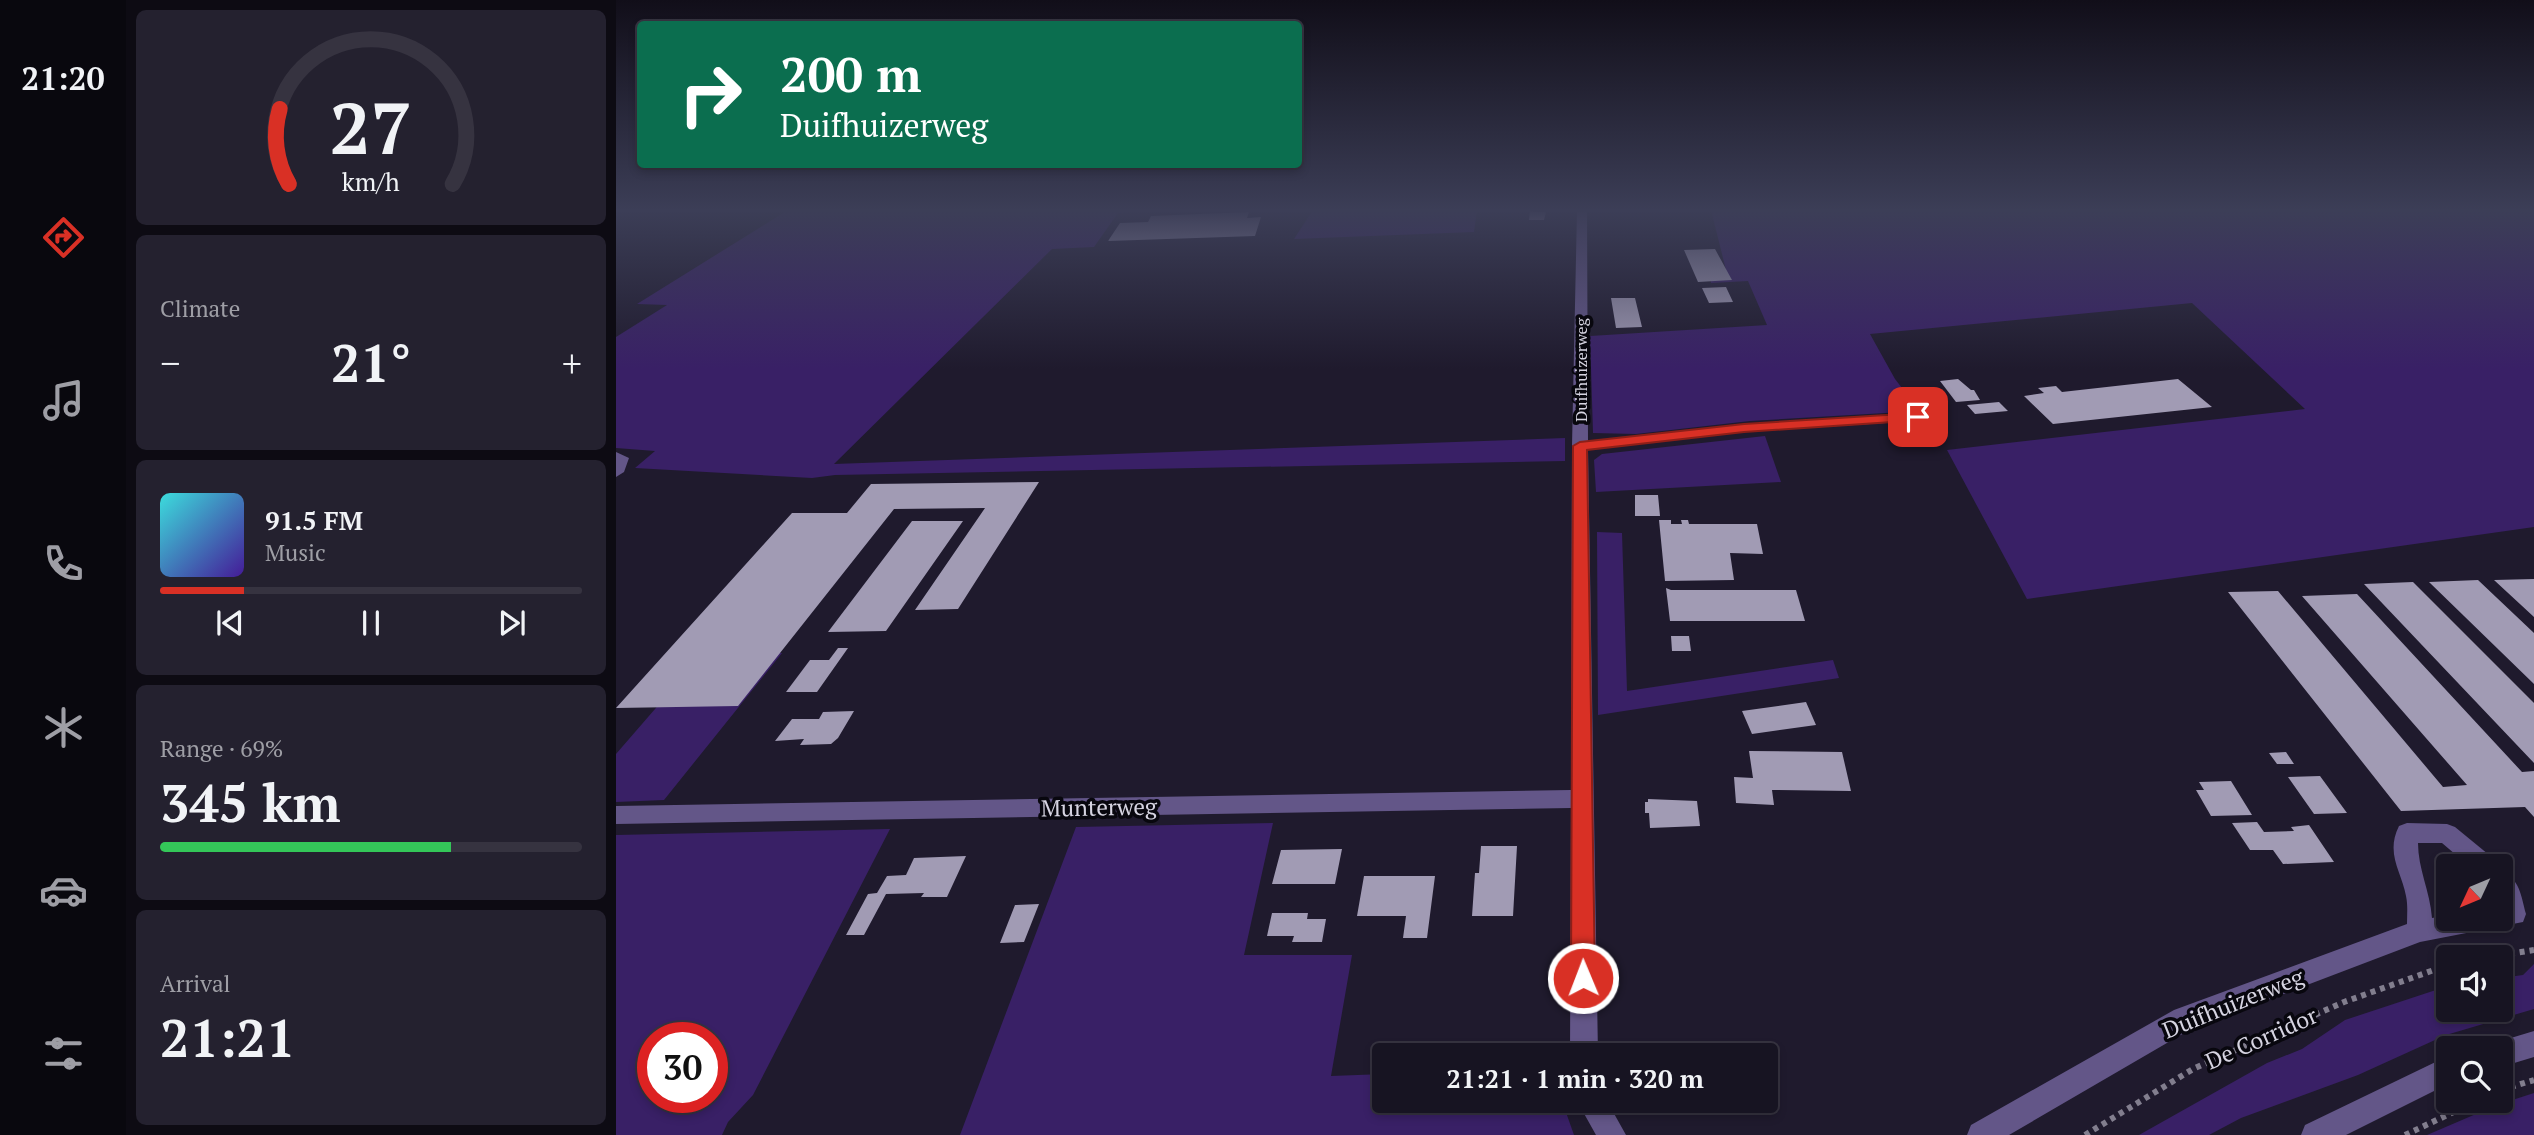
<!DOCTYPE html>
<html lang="en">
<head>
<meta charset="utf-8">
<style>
  :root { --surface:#171422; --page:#24212f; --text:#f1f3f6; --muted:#9e9ea5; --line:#363340; --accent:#d93025 }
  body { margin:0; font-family:"PT Serif",serif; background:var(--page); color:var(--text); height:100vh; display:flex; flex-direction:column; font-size:26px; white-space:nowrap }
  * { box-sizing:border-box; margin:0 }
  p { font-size:23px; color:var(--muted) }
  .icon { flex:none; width:38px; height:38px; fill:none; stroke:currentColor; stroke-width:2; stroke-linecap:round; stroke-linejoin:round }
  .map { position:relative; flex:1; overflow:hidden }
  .drawer { display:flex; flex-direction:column; gap:10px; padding:10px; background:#0d0b13; width:490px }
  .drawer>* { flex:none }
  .guide { position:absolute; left:21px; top:21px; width:665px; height:147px; border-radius:7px; box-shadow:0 4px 10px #0003,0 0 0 2px var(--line); background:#0b6e4f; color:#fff; overflow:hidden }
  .needle { width:46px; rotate:226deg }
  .tools { position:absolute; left:1820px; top:854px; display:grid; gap:14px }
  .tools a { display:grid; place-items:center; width:77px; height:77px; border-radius:7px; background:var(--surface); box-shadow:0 4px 10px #0003,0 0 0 2px var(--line); font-size:35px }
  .speed { position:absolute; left:21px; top:1022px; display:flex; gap:14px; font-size:35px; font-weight:700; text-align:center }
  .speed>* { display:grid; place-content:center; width:91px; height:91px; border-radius:50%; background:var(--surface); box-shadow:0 4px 10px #0003,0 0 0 2px var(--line); line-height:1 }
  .speed .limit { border:10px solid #d22; background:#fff; color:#111 }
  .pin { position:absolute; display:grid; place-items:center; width:60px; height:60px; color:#fff; margin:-30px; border-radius:14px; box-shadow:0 4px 10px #0006 }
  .me { position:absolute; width:77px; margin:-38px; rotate:359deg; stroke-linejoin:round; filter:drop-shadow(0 0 5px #0008) }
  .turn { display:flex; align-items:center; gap:24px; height:147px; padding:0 28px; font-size:32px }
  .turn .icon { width:91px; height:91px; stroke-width:2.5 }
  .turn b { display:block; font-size:49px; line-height:60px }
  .big { font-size:52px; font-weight:800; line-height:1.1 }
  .drawer .tile { flex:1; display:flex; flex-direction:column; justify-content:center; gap:10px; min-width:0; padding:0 24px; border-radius:10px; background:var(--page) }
  .drawer .dial { align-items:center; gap:0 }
  .dial svg { height:182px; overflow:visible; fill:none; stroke:var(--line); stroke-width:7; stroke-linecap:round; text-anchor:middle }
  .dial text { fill:var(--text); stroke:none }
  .song { display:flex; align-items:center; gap:21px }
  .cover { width:84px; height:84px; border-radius:10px; background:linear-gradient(135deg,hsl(180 70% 55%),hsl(260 70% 35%)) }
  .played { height:7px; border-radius:4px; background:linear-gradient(90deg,var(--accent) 20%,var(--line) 20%) }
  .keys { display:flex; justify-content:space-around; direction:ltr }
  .heat { display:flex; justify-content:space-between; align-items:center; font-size:38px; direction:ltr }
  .charge { height:10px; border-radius:5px; background:linear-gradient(90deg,#34c759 69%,var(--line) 0) }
  .trip { position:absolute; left:756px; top:1043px; width:406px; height:70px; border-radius:7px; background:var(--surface); box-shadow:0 4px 10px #0003,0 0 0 2px var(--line); font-weight:800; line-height:70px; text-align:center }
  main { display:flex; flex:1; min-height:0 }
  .tabs { display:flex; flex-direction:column; width:126px; justify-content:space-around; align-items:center; background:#09080e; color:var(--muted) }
  .tabs .icon { width:49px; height:49px }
  .tabs .current { color:var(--accent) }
  .tabs b { font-size:32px; color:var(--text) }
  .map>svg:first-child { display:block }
  .green { fill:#392066; fill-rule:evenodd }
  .building { fill:#a19bb4 }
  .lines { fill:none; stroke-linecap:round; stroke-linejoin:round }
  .path { stroke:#827e8e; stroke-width:6; stroke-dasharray:5 5; stroke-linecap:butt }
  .minor { fill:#635688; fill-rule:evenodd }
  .route { fill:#d93025; stroke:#8d1f18; stroke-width:2 }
  .labels { text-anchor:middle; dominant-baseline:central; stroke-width:7; stroke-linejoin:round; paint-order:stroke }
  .far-street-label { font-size:16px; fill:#d6d4e1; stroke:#08070e }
  .near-street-label { font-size:23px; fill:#d6d4e1; stroke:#08070e }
</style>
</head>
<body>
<main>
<nav class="tabs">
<b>21:20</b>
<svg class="icon current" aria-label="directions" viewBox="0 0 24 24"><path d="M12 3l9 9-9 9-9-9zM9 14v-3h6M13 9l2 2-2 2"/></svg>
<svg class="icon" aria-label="music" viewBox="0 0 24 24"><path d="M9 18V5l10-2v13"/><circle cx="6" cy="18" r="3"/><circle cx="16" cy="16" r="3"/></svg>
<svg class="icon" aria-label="phone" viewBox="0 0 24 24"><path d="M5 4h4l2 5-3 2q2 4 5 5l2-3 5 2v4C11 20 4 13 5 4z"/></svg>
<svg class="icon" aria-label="climate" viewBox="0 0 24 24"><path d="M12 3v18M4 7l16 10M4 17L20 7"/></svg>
<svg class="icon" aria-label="car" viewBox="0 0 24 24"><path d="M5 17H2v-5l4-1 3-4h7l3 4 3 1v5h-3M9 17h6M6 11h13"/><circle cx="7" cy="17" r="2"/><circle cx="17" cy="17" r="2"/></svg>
<svg class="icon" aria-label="filters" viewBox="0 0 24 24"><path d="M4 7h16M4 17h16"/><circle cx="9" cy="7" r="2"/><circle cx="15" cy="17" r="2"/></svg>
</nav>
<section class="drawer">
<div class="tile dial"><svg viewBox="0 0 100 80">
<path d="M14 69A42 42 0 1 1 86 69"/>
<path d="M14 69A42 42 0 0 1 10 36" stroke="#d93025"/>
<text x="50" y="56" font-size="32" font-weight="700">27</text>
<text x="50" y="72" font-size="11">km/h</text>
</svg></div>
<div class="tile"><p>Climate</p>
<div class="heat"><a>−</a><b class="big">21°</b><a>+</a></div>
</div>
<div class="tile">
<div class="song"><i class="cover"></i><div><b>91.5 FM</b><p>Music</p></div></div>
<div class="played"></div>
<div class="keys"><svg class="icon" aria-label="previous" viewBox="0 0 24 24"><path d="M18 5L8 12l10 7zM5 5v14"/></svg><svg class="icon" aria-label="pause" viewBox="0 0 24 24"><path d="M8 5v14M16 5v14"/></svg><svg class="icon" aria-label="next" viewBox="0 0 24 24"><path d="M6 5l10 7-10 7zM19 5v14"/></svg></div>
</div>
<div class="tile"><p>Range · 69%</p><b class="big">345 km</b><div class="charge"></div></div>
<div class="tile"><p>Arrival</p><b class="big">21:21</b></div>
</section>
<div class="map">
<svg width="1918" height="1135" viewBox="0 0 1918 1135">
  <rect width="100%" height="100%" fill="#1f1a2d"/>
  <path class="green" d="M172 210H551L502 213 478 247 436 249 218 464 949 438V461L219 475 196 478 19 468 39 451 0 448V337L51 305 21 304Z
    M697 210H861L858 232 678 239Z
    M1095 210H1918V527L1411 599 1331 450 1689 409 1576 303 1254 334 1279 379 1304 411 1134 421 1020 434 977 433 974 336 1151 325 1132 281 1095 283 1093 271 1110 270Z
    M1149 436 1165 482 980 492 978 460 986 454Z
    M981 532 1006 533 1011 691 1217 660 1223 678 982 715Z
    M91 649 166 653 48 800 0 802V754Z
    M657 823 628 955H736L715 1076 768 1074V1101H946L958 1135H344L460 827Z
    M274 829 137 1095 112 1122 106 1135H0V835ZM37 1038H96V1097H37Z
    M1918 964V1009L1830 1035 1742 1075 1625 1118 1593 1135H1523L1651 1063 1686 1049 1729 1020 1832 986V1010H1885V978L1907 975Z
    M1918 1093V1135H1811L1881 1105Z"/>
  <path class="building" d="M914 211 930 212 928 220H913Z
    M633 212 631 218 645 217 639 236 492 241 504 223 532 222 535 216Z
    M1099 249 1116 280 1082 282 1068 250Z
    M1110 287 1117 302 1093 303 1086 288Z
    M995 298H1019L1026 327 1000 328Z
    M1342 379 1355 390H1358L1364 400 1340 402 1324 381Z
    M1562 379 1596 407 1437 424 1408 396 1428 393 1422 388 1440 386 1446 392Z
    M1383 402 1392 411 1359 414 1351 405Z
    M423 482 342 609 299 610 369 508 278 509 122 706 0 708 176 513H231L255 484Z
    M1019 495H1042L1044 516H1019Z
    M1043 520H1055V524H1066L1065 520H1072L1073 524H1141L1147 554 1114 553 1118 580 1049 581Z
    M296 521H347L270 631 212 632Z
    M1918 579V617L1878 580Z
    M1862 580 1918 633V684L1813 582Z
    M1797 582 1918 703V763L1748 584Z
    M1050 588 1055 590H1180L1189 621H1054Z
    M1662 591 1827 787 1851 785 1686 596 1741 594 1906 772 1918 771V817L1909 807 1785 811 1612 592Z
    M1055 636H1073L1075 651H1056Z
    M222 648H232L201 692H170L194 660H213Z
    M1190 702 1200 725 1136 734 1126 711Z
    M238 711 222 738 215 744 184 745 188 739 159 741 176 719H203L207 712Z
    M1133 751 1226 752 1235 791 1156 790 1158 805 1120 803 1118 777 1137 778Z
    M1670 752 1678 764H1661L1653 753Z
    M1704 776 1731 813 1698 814 1672 777Z
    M1615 781 1636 815 1595 816 1580 790H1588L1583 782Z
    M1032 799 1081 801 1084 826 1034 828 1033 813H1029V802H1032Z
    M1641 822 1648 832 1678 831 1675 827 1693 825 1718 862 1667 864 1657 850H1634L1616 823Z
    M865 846H901L897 916H856L859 873H863Z
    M726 849 719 884H656L665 850Z
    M350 856 331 897H305L308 893 270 894 248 935H230L252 894 261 893 271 876 290 875 298 858Z
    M748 876H819L811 938H787L790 916H741Z
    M423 904 408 942 384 943 399 905Z
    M656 913H692L691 919H710L706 942H676L678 936H651Z"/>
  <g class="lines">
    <path class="path" d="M1874 957 1918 950
      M1885 1090 1918 1080
      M1469 1135 1577 1069 1728 1002 1832 965
      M1789 1135 1861 1101"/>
    <path class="minor" d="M961 210H971L972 441 1128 424 1302 413 1309 417 1302 421 1128 432 972 450 982 1055H954L955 808 0 824V806L955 790 956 446Z
      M0 452 13 458 8 472 0 477Z
      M1791 823 1831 824 1839 827 1878 859 1882 866H1853L1826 843H1802C1802 869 1814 891 1816 918L1832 915V919H1885V872C1904 878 1905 896 1910 914L1907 922 1804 942 1575 1029 1393 1135H1351L1355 1125 1558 1010 1791 924C1791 915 1792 905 1790 896 1786 872 1769 854 1783 826Z
      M1918 1031V1057L1885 1067V1048H1874L1875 1044Z
      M1832 1056V1084L1730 1135H1685L1689 1125Z
      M961 1101H991L1010 1135H980Z"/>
  </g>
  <linearGradient id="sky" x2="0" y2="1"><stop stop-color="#110e19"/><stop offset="0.57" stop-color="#3c3e57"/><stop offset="1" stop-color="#3c3e57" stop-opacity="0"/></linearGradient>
  <rect width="1918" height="369" fill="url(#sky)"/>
  <path class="route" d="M1302 413 1308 417 1306 420 1128 432 971 450 979 978 975 986 967 989 959 986 955 978 957 446 964 442 1128 424Z"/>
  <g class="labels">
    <g class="far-street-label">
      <text transform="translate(965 370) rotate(-90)">Duifhuizerweg</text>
    </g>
    <g class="near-street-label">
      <text transform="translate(483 807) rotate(-1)">Munterweg</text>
      <text transform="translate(1617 1003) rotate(-22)">Duifhuizerweg</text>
      <text transform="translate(1645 1038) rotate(-24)">De Corridor</text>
    </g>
  </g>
</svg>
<div class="tools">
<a><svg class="needle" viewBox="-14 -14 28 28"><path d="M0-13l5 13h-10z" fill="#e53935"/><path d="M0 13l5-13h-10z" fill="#9e9ea5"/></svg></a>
<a><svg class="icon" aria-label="sound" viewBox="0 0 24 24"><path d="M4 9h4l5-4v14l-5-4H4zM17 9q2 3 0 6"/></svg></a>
<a><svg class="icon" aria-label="search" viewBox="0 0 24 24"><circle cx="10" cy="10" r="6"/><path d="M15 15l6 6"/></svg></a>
</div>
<div class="speed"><div class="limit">30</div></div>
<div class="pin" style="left:1302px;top:417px;background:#d93025"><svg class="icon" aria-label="arrive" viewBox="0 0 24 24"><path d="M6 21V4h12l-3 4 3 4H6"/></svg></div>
<svg class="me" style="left:967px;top:978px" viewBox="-20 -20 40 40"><circle r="17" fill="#d93025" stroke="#fff" stroke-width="3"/><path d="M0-11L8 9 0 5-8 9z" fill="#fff"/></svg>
<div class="trip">21:21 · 1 min · 320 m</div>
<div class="guide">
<div class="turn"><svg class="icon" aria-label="right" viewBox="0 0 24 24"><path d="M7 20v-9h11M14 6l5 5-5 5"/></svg><div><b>200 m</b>Duifhuizerweg</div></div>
</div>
</div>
</main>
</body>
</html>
